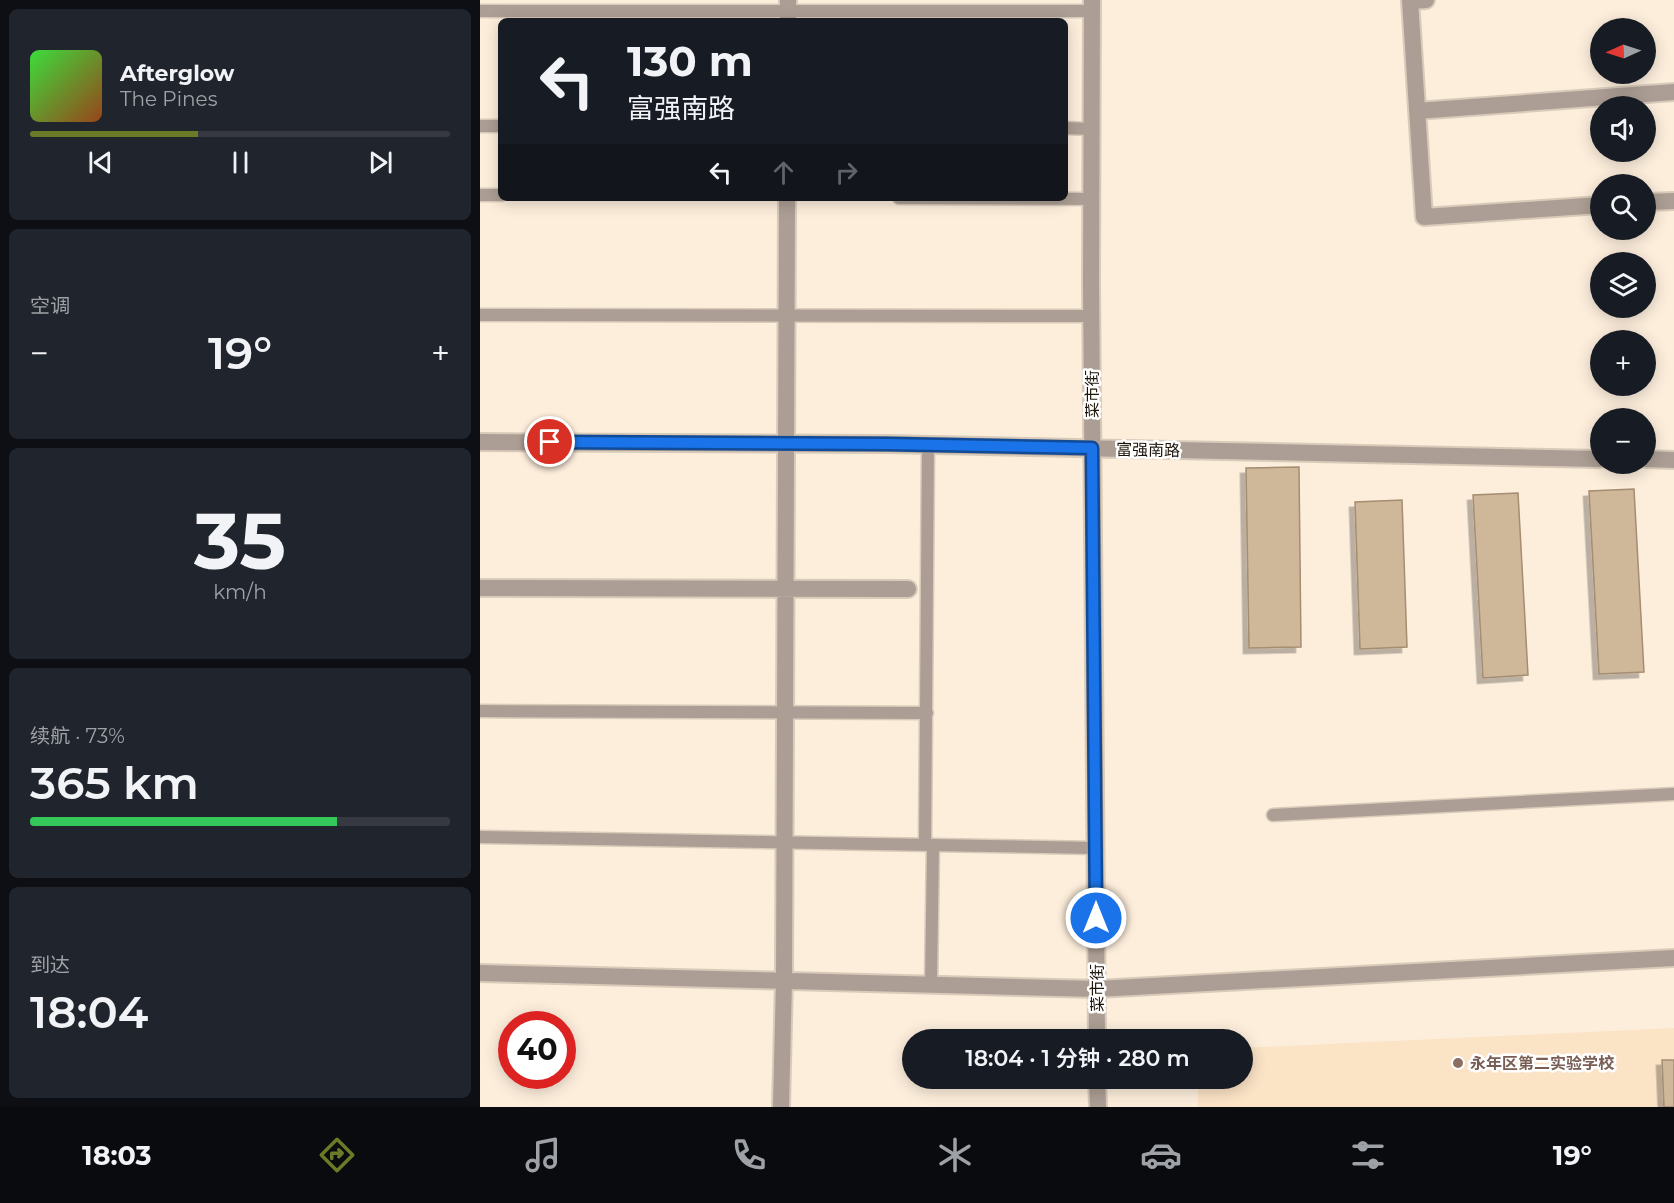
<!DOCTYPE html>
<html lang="zh">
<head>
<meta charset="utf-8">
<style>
  :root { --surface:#171b24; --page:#20242c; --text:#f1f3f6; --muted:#9ea1a6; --line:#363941; --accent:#6b7a27 }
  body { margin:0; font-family:Montserrat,"Noto Sans SC",sans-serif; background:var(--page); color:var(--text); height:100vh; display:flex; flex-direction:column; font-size:22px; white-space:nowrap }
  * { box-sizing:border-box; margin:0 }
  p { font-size:20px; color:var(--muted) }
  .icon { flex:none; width:33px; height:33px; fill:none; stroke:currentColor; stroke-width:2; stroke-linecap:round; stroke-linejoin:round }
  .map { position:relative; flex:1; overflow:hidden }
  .side { display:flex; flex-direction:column; gap:9px; padding:9px; background:#0d0f14; width:480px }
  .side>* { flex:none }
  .top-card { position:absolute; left:18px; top:18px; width:570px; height:183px; border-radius:9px; box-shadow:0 3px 15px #0003; background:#171b24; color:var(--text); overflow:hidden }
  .needle { width:39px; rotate:267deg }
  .controls { position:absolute; left:1110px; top:18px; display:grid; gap:12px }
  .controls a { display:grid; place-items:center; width:66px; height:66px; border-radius:50%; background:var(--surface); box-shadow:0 3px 15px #0003; font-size:30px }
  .speed { position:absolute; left:18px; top:1011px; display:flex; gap:12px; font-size:30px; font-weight:700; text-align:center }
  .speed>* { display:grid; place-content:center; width:78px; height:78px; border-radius:50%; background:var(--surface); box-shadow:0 3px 15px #0003; line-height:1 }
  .speed .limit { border:9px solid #d22; background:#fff; color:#111 }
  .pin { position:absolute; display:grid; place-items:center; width:51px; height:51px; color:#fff; margin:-26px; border:3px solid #fff; border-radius:50%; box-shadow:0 2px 6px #0007 }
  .me { position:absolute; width:66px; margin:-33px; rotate:0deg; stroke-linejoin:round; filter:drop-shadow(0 0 4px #0008) }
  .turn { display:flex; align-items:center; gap:21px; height:126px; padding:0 30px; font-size:27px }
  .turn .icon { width:78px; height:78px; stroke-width:2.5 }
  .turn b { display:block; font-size:42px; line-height:51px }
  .lanes { display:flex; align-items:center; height:57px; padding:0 30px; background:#0003; justify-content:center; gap:30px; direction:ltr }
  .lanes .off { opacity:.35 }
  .big { font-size:45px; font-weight:600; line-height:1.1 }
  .side .tile { flex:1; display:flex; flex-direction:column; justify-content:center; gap:9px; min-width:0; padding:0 21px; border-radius:9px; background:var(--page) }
  .side .dial { align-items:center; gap:0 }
  .dial b { font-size:78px; line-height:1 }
  .song { display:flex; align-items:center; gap:18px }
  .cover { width:72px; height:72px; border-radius:9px; background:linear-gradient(135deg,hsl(120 70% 55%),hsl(20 70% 35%)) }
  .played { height:6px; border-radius:3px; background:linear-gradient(90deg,var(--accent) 40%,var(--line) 40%) }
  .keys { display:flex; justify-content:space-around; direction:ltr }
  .heat { display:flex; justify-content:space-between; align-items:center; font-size:33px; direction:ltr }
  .charge { height:9px; border-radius:4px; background:linear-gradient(90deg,#34c759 73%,var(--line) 0) }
  .trip { position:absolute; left:422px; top:1029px; width:351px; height:60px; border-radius:30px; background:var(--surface); box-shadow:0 3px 15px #0003; font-weight:600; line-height:60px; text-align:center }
  .menu { display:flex; height:96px; justify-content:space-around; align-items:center; background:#090b0e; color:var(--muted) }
  .menu .icon { width:42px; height:42px }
  .menu .selected { color:var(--accent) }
  .menu b { font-size:27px; color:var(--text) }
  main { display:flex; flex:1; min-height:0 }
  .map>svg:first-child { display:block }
  .built { fill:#fbe3c6 }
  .building { fill:#cfb79a; stroke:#a48d71; stroke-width:1.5; filter:url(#shadow) }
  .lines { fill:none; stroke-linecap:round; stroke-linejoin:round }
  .service-casing { stroke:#d9cbba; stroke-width:15 }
  .minor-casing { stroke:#d9cbba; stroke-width:20 }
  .tertiary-casing { stroke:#d9cbba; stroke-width:20 }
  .service { stroke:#ac9e94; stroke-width:12 }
  .minor { stroke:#ac9e94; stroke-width:16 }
  .tertiary { stroke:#ac9e94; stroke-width:16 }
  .route-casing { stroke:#114b97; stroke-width:15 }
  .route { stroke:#1a73e8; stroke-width:10 }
  .education-dot { fill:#8d6e63; stroke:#fff; stroke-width:2 }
  .labels { text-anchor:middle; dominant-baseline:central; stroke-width:5; stroke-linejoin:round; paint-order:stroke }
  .street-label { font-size:16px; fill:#1d1409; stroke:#fff }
  .education-label { font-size:16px; font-weight:bold; fill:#785e54; stroke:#fff; text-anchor:start }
</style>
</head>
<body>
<main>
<section class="side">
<div class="tile">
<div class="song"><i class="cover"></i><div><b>Afterglow</b><p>The Pines</p></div></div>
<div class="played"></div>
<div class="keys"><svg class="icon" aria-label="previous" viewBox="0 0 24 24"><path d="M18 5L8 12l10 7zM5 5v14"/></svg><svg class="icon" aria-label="pause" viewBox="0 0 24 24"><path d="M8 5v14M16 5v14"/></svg><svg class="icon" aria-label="next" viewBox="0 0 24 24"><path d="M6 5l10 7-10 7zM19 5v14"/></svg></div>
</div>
<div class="tile"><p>空调</p>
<div class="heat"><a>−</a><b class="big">19°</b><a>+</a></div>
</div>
<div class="tile dial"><b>35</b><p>km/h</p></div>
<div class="tile"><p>续航 · 73%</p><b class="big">365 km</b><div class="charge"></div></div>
<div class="tile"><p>到达</p><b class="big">18:04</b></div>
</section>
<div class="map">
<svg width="1194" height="1107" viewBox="0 0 1194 1107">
  <defs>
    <filter id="shadow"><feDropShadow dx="-5.5" dy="5.5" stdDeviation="0" flood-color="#0004"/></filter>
  </defs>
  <rect width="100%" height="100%" fill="#fdeedc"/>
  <path class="built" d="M1194 1028V1107H718V1079L762 1078V1048Z"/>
  <path class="building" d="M819 467 821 647 769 648 766 468Z
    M1154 489 1164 672 1119 674 1109 491Z
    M1038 493 1048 675 1003 678 993 495Z
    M922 500 927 647 880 649 875 502Z
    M1182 1060H1194V1107H1184Z"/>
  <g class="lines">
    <defs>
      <path id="service" d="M0 11H612
        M0 126H21
        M585 128 612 129
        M0 195H21
        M419 198 611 199
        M0 315 611 316
        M0 711 447 713
        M793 815 1194 794
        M0 837 616 848
        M445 845 448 445
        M451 984 453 845"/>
      <path id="minor" d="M930 0 944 217 1120 205
        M930 1 946 0
        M308 21V0
        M937 111 1194 92
        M1166 202 1194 201
        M0 588 428 589
        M0 973 617 989 1194 958
        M301 1107 304 980 307 198"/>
      <path id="tertiary" d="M612 0 611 282 617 1040
        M0 442 407 444 1120 459
        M1166 459 1194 460
        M617 1078 618 1107"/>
    </defs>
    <use href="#service" class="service-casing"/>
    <use href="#minor" class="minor-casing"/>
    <use href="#tertiary" class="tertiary-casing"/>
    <use href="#service" class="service"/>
    <use href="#minor" class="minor"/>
    <use href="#tertiary" class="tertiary"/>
  </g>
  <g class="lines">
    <defs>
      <path id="route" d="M70 442 407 444 612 448 616 918"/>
    </defs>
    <use href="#route" class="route-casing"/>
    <use href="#route" class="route"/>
  </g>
  <circle class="education-dot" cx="978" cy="1063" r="6"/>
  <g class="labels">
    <g class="street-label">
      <text transform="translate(612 394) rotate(-90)">菜市街</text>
      <text transform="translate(668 450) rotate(1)">富强南路</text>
      <text transform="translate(617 988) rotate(-90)">菜市街</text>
    </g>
    <g class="education-label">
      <text x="990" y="1063">永年区第二实验学校</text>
    </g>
  </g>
</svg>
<div class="controls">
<a><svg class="needle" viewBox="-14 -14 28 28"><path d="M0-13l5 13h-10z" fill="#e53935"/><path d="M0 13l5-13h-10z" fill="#9ea1a6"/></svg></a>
<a><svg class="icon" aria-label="sound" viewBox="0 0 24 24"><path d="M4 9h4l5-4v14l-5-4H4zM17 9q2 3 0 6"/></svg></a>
<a><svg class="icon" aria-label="search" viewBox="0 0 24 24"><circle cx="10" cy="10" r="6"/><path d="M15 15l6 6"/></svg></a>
<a><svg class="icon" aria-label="layers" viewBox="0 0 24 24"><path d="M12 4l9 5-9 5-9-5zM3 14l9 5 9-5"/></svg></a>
<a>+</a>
<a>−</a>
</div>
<div class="speed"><div class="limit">40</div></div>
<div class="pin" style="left:70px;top:442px;background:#d93025"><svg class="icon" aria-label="arrive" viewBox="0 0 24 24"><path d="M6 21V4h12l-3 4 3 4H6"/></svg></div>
<svg class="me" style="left:616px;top:918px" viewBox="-20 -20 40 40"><circle r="17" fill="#1a73e8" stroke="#fff" stroke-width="3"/><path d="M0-11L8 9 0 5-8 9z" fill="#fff"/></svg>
<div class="trip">18:04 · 1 分钟 · 280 m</div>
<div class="top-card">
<div class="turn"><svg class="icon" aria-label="left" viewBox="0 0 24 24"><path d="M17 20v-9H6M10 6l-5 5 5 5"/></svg><div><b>130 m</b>富强南路</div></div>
<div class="lanes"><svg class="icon" aria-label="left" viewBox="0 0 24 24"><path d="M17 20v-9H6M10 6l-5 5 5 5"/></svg><svg class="icon off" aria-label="ahead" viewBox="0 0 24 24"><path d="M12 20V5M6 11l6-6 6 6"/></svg><svg class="icon off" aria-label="right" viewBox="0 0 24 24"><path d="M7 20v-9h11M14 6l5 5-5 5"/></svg></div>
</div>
</div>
</main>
<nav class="menu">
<b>18:03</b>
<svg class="icon selected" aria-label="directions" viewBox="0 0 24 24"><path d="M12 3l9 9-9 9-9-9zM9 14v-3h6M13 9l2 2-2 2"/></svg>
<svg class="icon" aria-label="music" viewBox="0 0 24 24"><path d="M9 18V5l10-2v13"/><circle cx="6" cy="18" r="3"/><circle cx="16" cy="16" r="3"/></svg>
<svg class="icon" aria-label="phone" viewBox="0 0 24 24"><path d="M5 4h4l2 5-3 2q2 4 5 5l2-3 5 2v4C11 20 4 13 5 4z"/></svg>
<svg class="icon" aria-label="climate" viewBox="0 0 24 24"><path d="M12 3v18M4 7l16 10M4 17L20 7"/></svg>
<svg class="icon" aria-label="car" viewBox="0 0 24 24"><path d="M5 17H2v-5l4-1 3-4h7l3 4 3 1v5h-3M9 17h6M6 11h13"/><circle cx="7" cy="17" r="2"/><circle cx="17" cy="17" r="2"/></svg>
<svg class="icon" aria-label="filters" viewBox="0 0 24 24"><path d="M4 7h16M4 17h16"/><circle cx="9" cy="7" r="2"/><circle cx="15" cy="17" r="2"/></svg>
<b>19°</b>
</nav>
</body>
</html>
